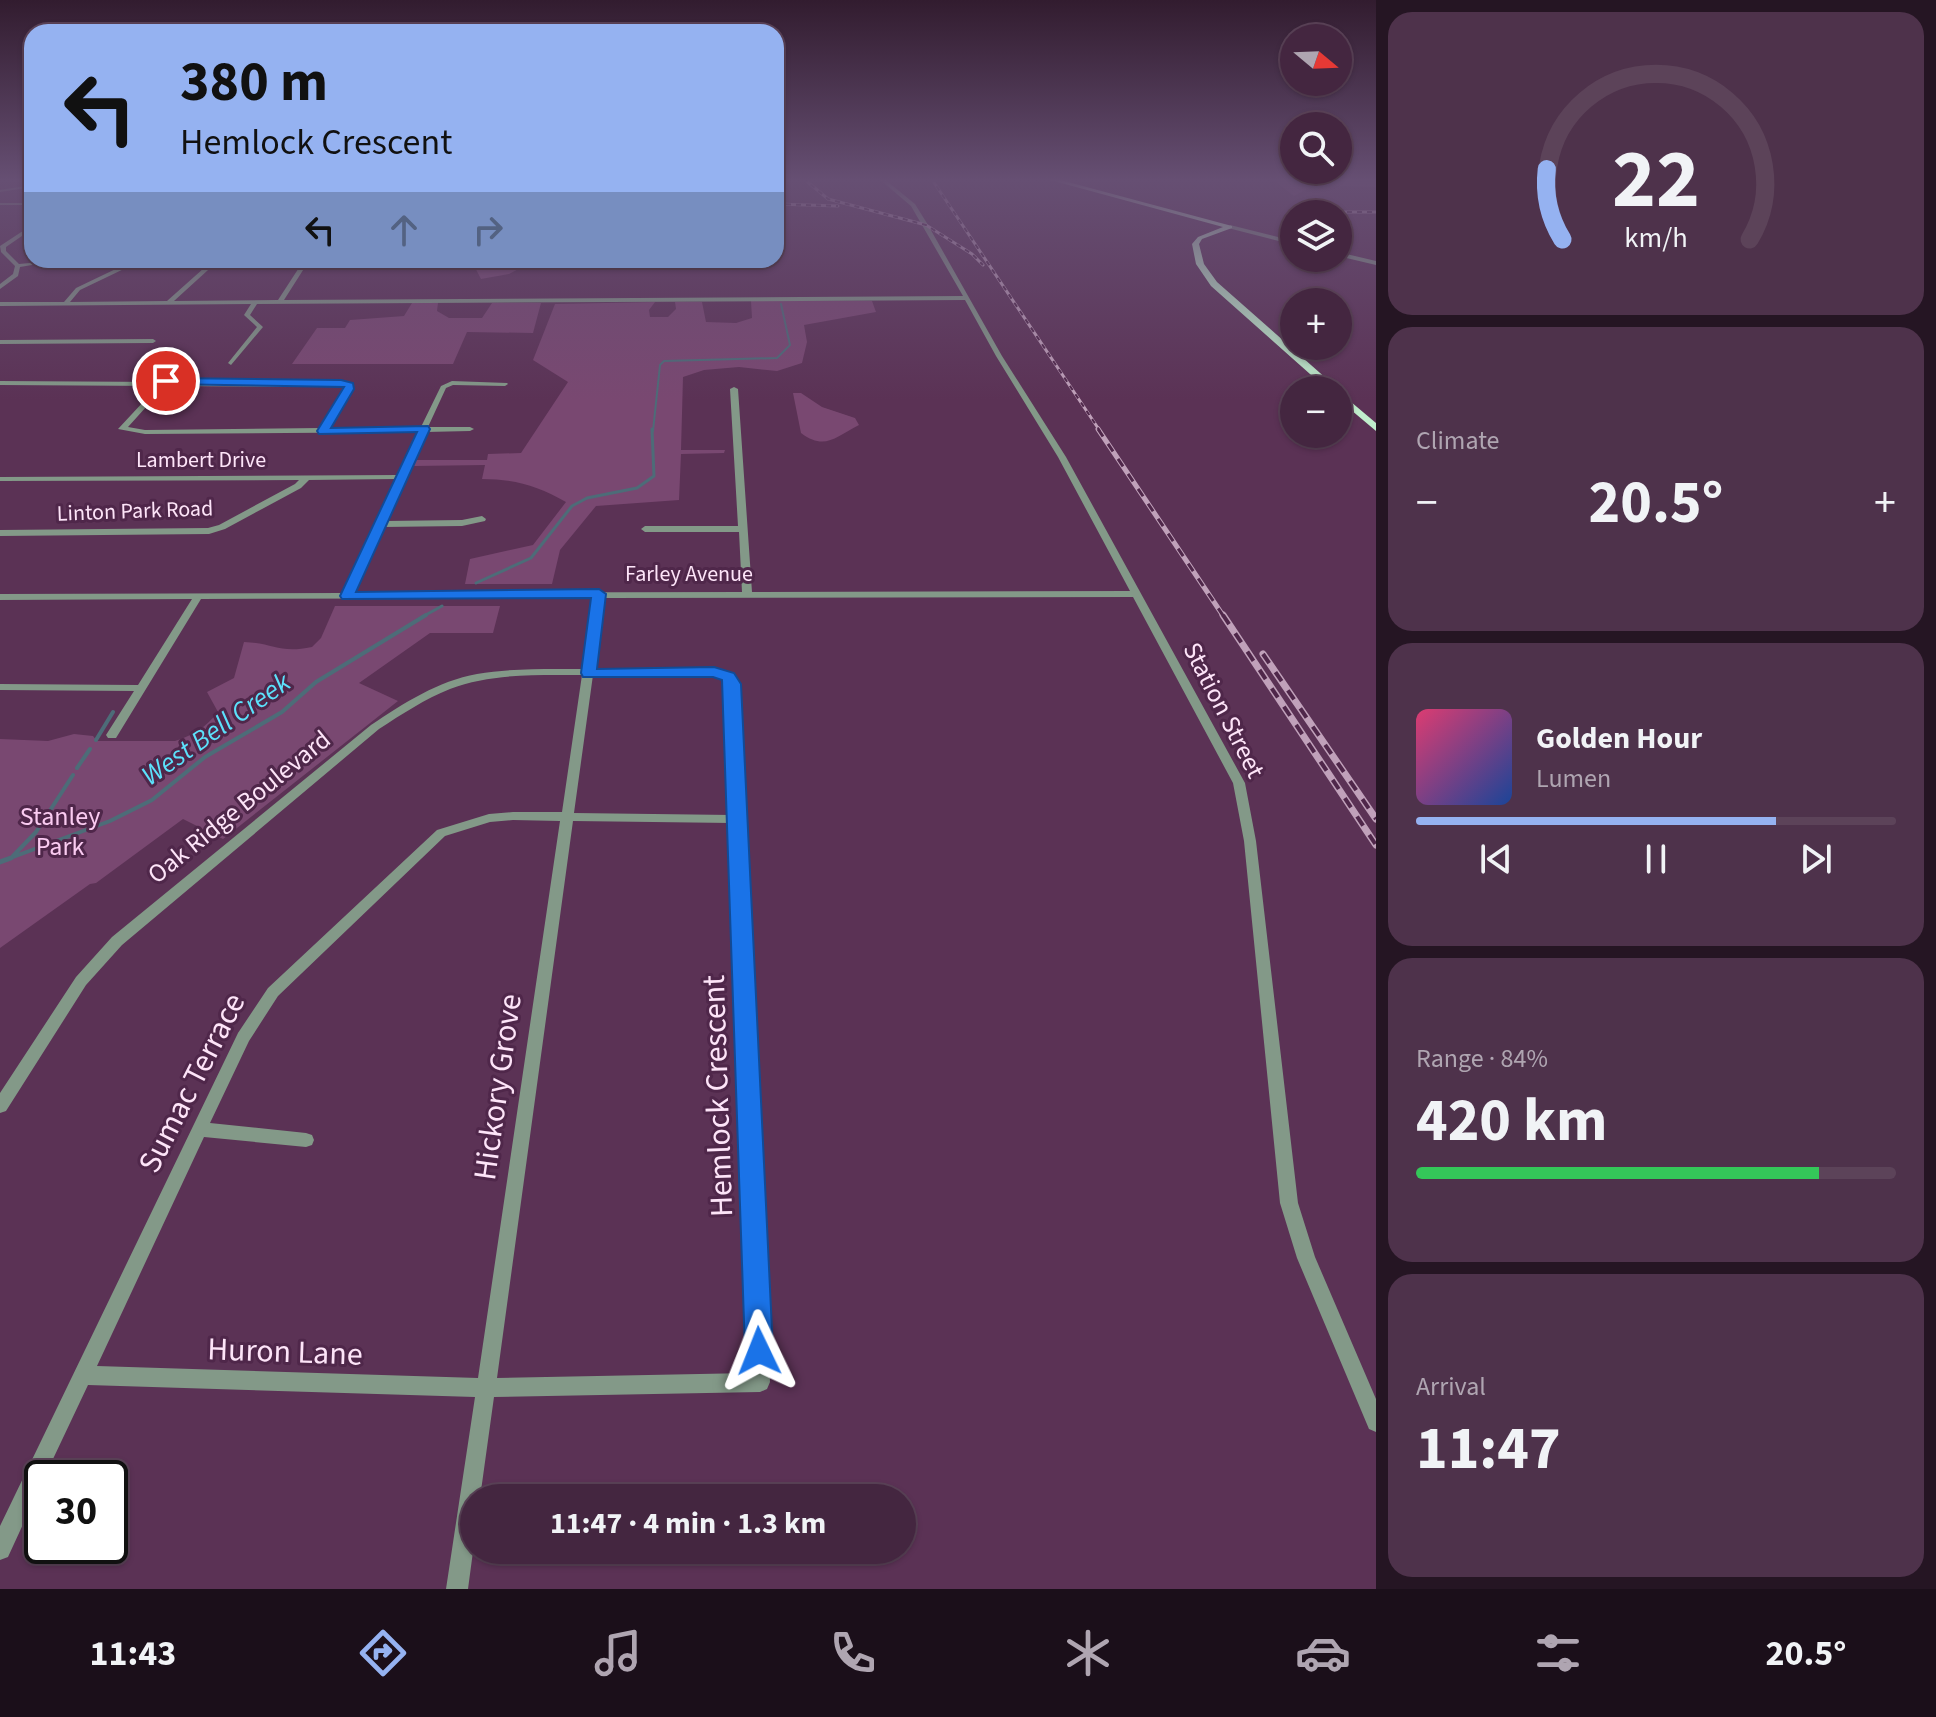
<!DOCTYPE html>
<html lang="en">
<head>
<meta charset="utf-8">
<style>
  :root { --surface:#442640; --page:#4e324b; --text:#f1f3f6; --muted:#afa5b1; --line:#5c4359; --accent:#95b2f1 }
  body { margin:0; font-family:"Source Sans 3",sans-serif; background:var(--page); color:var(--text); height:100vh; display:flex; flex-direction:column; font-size:30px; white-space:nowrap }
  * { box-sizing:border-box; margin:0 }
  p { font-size:26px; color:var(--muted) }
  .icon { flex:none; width:44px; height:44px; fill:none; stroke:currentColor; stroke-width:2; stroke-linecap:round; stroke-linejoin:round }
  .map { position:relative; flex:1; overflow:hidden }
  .drawer { display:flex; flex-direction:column; gap:12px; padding:12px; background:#251523; width:560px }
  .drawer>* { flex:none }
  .guide { position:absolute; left:24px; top:24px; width:760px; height:244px; border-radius:24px; box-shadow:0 2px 6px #0004,0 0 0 2px var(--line); background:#95b2f1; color:#111; overflow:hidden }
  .needle { width:52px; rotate:109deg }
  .tools { position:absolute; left:1280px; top:24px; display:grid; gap:16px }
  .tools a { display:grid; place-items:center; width:72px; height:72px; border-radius:50%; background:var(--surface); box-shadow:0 2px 6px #0004,0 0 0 2px var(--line); font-size:40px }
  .speed { position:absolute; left:24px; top:1460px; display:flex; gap:16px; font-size:40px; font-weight:700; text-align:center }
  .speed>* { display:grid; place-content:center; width:104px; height:104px; border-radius:50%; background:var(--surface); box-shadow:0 2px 6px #0004,0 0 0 2px var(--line); line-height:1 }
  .speed .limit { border:4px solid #111; border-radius:12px; background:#fff; color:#111 }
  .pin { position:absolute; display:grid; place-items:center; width:68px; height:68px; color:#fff; margin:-34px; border:4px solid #fff; border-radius:50%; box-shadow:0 2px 8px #0007 }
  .me { position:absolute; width:88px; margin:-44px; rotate:358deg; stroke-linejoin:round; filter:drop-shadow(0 0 6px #0008) }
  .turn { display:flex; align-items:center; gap:28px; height:168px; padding:0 24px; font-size:36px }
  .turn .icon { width:104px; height:104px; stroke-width:2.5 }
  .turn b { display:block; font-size:56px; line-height:68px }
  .lanes { display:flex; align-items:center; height:76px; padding:0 24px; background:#0003; justify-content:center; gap:40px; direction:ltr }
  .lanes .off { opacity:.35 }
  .big { font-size:60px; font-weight:700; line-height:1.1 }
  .drawer .widget { flex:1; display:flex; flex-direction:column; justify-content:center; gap:12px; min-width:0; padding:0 28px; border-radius:24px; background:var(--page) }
  .drawer .dial { align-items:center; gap:0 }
  .dial svg { height:208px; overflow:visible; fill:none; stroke:var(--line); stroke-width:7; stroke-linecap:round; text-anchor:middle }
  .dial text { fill:var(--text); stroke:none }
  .song { display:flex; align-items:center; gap:24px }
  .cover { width:96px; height:96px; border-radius:12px; background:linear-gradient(135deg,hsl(340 70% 55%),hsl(220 70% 35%)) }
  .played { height:8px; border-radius:4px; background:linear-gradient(90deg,var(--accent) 75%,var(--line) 75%) }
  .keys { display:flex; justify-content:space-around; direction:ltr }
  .heat { display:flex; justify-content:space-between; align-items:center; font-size:44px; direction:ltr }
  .charge { height:12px; border-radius:6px; background:linear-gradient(90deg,#34c759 84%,var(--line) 0) }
  .trip { position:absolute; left:460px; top:1484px; width:456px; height:80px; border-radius:40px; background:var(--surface); box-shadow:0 2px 6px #0004,0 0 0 2px var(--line); font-weight:700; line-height:80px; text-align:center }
  .tabs { display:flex; height:128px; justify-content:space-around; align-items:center; background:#1b0f1a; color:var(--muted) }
  .tabs .icon { width:56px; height:56px }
  .tabs .selected { color:var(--accent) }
  .tabs b { font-size:36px; color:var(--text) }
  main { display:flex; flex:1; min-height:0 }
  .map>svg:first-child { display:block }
  .green { fill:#794871 }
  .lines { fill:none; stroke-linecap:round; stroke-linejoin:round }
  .stream-far3 { stroke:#4d6c78; stroke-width:2 }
  .stream-far2 { stroke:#4d6c78; stroke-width:3 }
  .stream-far1 { stroke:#4d6c78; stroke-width:4 }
  .stream { stroke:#4d6c78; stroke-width:5 }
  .minor { fill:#839988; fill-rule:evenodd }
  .major { fill:#c0eecc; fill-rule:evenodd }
  .rail-far2-casing { stroke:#c0a1ba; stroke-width:3 }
  .rail-far1-casing { stroke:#c0a1ba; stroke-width:5 }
  .rail-casing { stroke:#c0a1ba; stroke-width:7 }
  .rail-far2 { stroke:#4f274a; stroke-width:2; stroke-dasharray:5; stroke-linecap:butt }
  .rail-far1 { stroke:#4f274a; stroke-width:3; stroke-dasharray:9; stroke-linecap:butt }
  .rail { stroke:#4f274a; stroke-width:4; stroke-dasharray:11; stroke-linecap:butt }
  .route { fill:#1a73e8; stroke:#114b97; stroke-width:2 }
  .labels { text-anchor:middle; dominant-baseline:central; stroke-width:6; stroke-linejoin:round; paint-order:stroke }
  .far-street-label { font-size:22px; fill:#fde4f8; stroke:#4f274a }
  .street-label { font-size:26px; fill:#fde4f8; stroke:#4f274a }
  .park-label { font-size:26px; fill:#facbf1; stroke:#4f274a }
  .water-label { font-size:28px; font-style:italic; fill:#5ce1fb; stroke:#4f274a }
  .near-street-label { font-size:32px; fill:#fde4f8; stroke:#4f274a }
</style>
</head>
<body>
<main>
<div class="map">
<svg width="1376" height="1589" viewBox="0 0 1376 1589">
  <rect width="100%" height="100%" fill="#5b3255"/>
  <path class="green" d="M1160 178H1376V187L1315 185 1294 196 1272 179Z
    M471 260H536L509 274 481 279Z
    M751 301H872L876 312 804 325 807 342 802 363 777 371 739 367 704 370 683 377 681 450H725L724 453 681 454 679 500 596 506 560 550 552 584H465L470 559 533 545 566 502C538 486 514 479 482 479L485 465 414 466 416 460H487L488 454 521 453 568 382 533 360 555 304 655 302 649 310 650 317H668L676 309 675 302H702L706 322 736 323 752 318Z
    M412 303H438L437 311 449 318H482L492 303H541L533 333 467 332 453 364H292L317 328H345L350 320 404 316Z
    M793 393H801L822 407 855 418 859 425C835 437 825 451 801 433Z
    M335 606H500L493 633H430L359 683 398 701 223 839 183 819 96 883 90 884 0 948V739L48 741 74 734 93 736 97 741H175C194 735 206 727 218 712L207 692 234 678 244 642C274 643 279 654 312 647L321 638Z"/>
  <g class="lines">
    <path class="stream-far3" d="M653 431 660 365 664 361 777 358 790 345 781 304"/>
    <path class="stream-far2" d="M476 583 531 558 572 506 587 498 637 488 654 476 652 429
      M422 617 442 606"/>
    <path class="stream-far1" d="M96 740 113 712
      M77 768 90 749
      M13 856 36 832 73 775
      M5 860 110 821 152 800 205 757 282 712 316 682 426 615"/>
    <path class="stream" d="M0 862 11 858"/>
    <path class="minor" d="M878 178H883L915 204 928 225 1002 356 1066 457 1245 783 1256 841 1298 1203 1315 1257 1376 1399V1432L1369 1429 1297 1258 1280 1203 1244 841 1233 783 1133 597 603 598 594 669H714L733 675 738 684 770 1382 767 1389 760 1392 494 1397 480 1498H474V1544L468 1589H446L475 1397 88 1385 44 1478H42V1483L8 1557 0 1560V1526L238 1033 268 988 437 830 489 814 513 812H562L582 675C539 675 491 673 450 689 425 699 402 714 379 729L122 945 86 985 6 1111 0 1113V1093L76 977 112 937 371 725C404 703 438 681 477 674 511 668 548 669 583 669L594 598 201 599 116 738H108L106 735 134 691 0 690V684L138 685 192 599 0 600V594L344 593 396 479 309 480 301 488 225 529 209 534 0 536V530L208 528 219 525 295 484 299 480 0 481V477L399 475 419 432 145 434 118 429 158 386 0 385V381L161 382 166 379 169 382 351 384 352 385 328 428 421 427 441 386 452 381 507 383 508 384 505 386 453 385 446 388 428 427H470L474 429 470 431 426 432 386 521 462 520 482 516 486 519 485 521 462 526 383 527 353 593 742 592 739 532H645L641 529 645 526H738L730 389 734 387 738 389 752 592 1130 591 1058 457 996 356 965 300 257 304 250 315 263 327 231 365 228 363 257 327 244 315 251 304 0 306V302H64L76 288 124 265 126 262 123 260 132 262 128 267 80 290 70 302 167 301 213 260H219L174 301 278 300 304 260H310L308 263 424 260 403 265 305 267 284 300 963 296 911 206ZM165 386 344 387 321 428 145 430 128 427ZM593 675H713L725 679 728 684 732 815 574 813ZM513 820 560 821 478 1378 97 1366 204 1137 306 1147 312 1145 314 1140 312 1135 306 1133 210 1123 249 1041 278 996 445 836 490 822ZM573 821 732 823 750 1373 497 1378Z
      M32 185V187L0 192V190Z
      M0 203H32V205H0Z
      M32 225V229L6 247V251L19 264 62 260 20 267 18 276 0 289V284L13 274 15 266 1 252 0 246Z
      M1230 225 1294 241V245L1228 228Z
      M1338 252 1376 261V265L1338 256Z
      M0 340 153 339 156 341 153 343 0 344Z"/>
    <path class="major" d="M1043 178H1053L1232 226V228L1202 239 1199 244 1204 264 1217 282 1337 388 1339 390 1338 391 1328 390 1211 286 1196 264 1192 244 1198 237 1223 227Z
      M1338 391 1376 423V431L1338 399Z"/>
    <defs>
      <path id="rail-far2" d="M803 178 828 199 926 225 972 254 983 265
        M931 178 1100 431
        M776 204 838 206
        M1327 212H1376"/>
      <path id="rail-far1" d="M1098 429 1224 617"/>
      <path id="rail" d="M1223 615 1376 845
        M1263 654 1376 819"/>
    </defs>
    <use href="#rail-far2" class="rail-far2-casing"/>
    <use href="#rail-far1" class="rail-far1-casing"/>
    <use href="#rail" class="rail-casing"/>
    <use href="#rail-far2" class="rail-far2"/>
    <use href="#rail-far1" class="rail-far1"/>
    <use href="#rail" class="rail"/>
  </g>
  <linearGradient id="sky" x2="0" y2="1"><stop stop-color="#321c2f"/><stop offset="0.45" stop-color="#664f73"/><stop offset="1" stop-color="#664f73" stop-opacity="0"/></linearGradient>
  <rect width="1376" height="400" fill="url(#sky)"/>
  <path class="route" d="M166 378 341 380 353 383 354 389 331 428 428 426 430 429 356 592 599 589 606 594 597 669 714 667 734 673 741 684 773 1351 769 1361 759 1365 749 1361 745 1351 722 680 713 677H583L581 673 591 598 342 599 340 596 417 432 319 434 317 431 344 387 162 384 161 381Z"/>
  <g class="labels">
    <g class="far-street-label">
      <text x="201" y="460">Lambert Drive</text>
      <text transform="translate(135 511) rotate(-2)">Linton Park Road</text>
      <text x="689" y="574">Farley Avenue</text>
    </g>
    <g class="street-label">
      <text transform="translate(1224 710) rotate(63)">Station Street</text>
      <text transform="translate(239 807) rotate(-39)">Oak Ridge Boulevard</text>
    </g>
    <g class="park-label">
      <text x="60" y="816">Stanley<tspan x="60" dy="30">Park</tspan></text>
    </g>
    <g class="water-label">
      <text transform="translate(216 729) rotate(-35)">West Bell Creek</text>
    </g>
    <g class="near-street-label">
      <text transform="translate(192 1083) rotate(-63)">Sumac Terrace</text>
      <text transform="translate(498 1087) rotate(-82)">Hickory Grove</text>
      <text transform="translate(718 1096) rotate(-92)">Hemlock Crescent</text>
      <text transform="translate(285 1352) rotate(2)">Huron Lane</text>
    </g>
  </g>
</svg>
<div class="tools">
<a><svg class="needle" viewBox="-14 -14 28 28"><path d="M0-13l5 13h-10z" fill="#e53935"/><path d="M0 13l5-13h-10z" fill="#afa5b1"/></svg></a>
<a><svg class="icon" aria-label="search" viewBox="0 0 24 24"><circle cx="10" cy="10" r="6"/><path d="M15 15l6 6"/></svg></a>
<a><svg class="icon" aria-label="layers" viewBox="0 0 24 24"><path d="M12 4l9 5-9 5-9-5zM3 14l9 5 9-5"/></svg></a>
<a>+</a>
<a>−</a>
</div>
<div class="speed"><div class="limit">30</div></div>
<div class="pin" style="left:166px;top:381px;background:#d93025"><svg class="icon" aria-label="arrive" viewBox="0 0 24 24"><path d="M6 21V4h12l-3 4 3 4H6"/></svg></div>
<svg class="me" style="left:759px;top:1351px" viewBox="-20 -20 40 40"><path d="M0-17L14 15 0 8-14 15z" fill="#1a73e8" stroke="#fff" stroke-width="4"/></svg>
<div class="trip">11:47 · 4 min · 1.3 km</div>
<div class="guide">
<div class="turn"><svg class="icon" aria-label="left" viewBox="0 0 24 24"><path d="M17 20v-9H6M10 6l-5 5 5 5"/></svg><div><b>380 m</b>Hemlock Crescent</div></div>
<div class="lanes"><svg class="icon" aria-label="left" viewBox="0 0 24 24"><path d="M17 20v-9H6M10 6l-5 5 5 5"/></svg><svg class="icon off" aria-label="ahead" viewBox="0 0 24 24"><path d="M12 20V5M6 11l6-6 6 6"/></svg><svg class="icon off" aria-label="right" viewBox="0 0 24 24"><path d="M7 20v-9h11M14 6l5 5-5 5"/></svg></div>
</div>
</div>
<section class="drawer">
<div class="widget dial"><svg viewBox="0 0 100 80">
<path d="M14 69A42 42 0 1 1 86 69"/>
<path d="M14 69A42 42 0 0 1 8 42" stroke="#95b2f1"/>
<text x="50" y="56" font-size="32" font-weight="700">22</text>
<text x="50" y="72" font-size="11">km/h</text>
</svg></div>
<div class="widget"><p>Climate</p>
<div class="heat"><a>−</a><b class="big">20.5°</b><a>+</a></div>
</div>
<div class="widget">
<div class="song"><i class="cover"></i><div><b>Golden Hour</b><p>Lumen</p></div></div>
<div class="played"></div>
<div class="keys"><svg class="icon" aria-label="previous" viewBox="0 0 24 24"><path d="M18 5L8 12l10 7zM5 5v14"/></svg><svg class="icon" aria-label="pause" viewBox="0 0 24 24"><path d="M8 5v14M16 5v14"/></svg><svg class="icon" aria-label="next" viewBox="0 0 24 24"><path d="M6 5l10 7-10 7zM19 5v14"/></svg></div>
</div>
<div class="widget"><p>Range · 84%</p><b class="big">420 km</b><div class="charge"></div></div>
<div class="widget"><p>Arrival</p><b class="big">11:47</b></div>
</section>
</main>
<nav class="tabs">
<b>11:43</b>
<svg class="icon selected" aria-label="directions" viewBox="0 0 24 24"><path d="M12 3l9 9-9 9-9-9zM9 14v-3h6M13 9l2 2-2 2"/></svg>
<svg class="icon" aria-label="music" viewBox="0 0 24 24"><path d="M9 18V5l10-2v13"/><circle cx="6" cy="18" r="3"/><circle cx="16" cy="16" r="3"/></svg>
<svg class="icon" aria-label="phone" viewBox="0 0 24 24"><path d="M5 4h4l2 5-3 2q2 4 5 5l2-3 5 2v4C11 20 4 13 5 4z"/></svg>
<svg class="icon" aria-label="climate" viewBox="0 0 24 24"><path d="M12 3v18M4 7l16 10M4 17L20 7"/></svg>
<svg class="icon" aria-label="car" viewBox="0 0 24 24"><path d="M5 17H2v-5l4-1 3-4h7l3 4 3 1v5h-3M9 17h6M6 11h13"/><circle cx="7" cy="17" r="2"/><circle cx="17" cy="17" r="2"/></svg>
<svg class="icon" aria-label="filters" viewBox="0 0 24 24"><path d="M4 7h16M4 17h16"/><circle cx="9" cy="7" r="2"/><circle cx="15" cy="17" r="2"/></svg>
<b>20.5°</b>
</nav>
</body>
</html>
